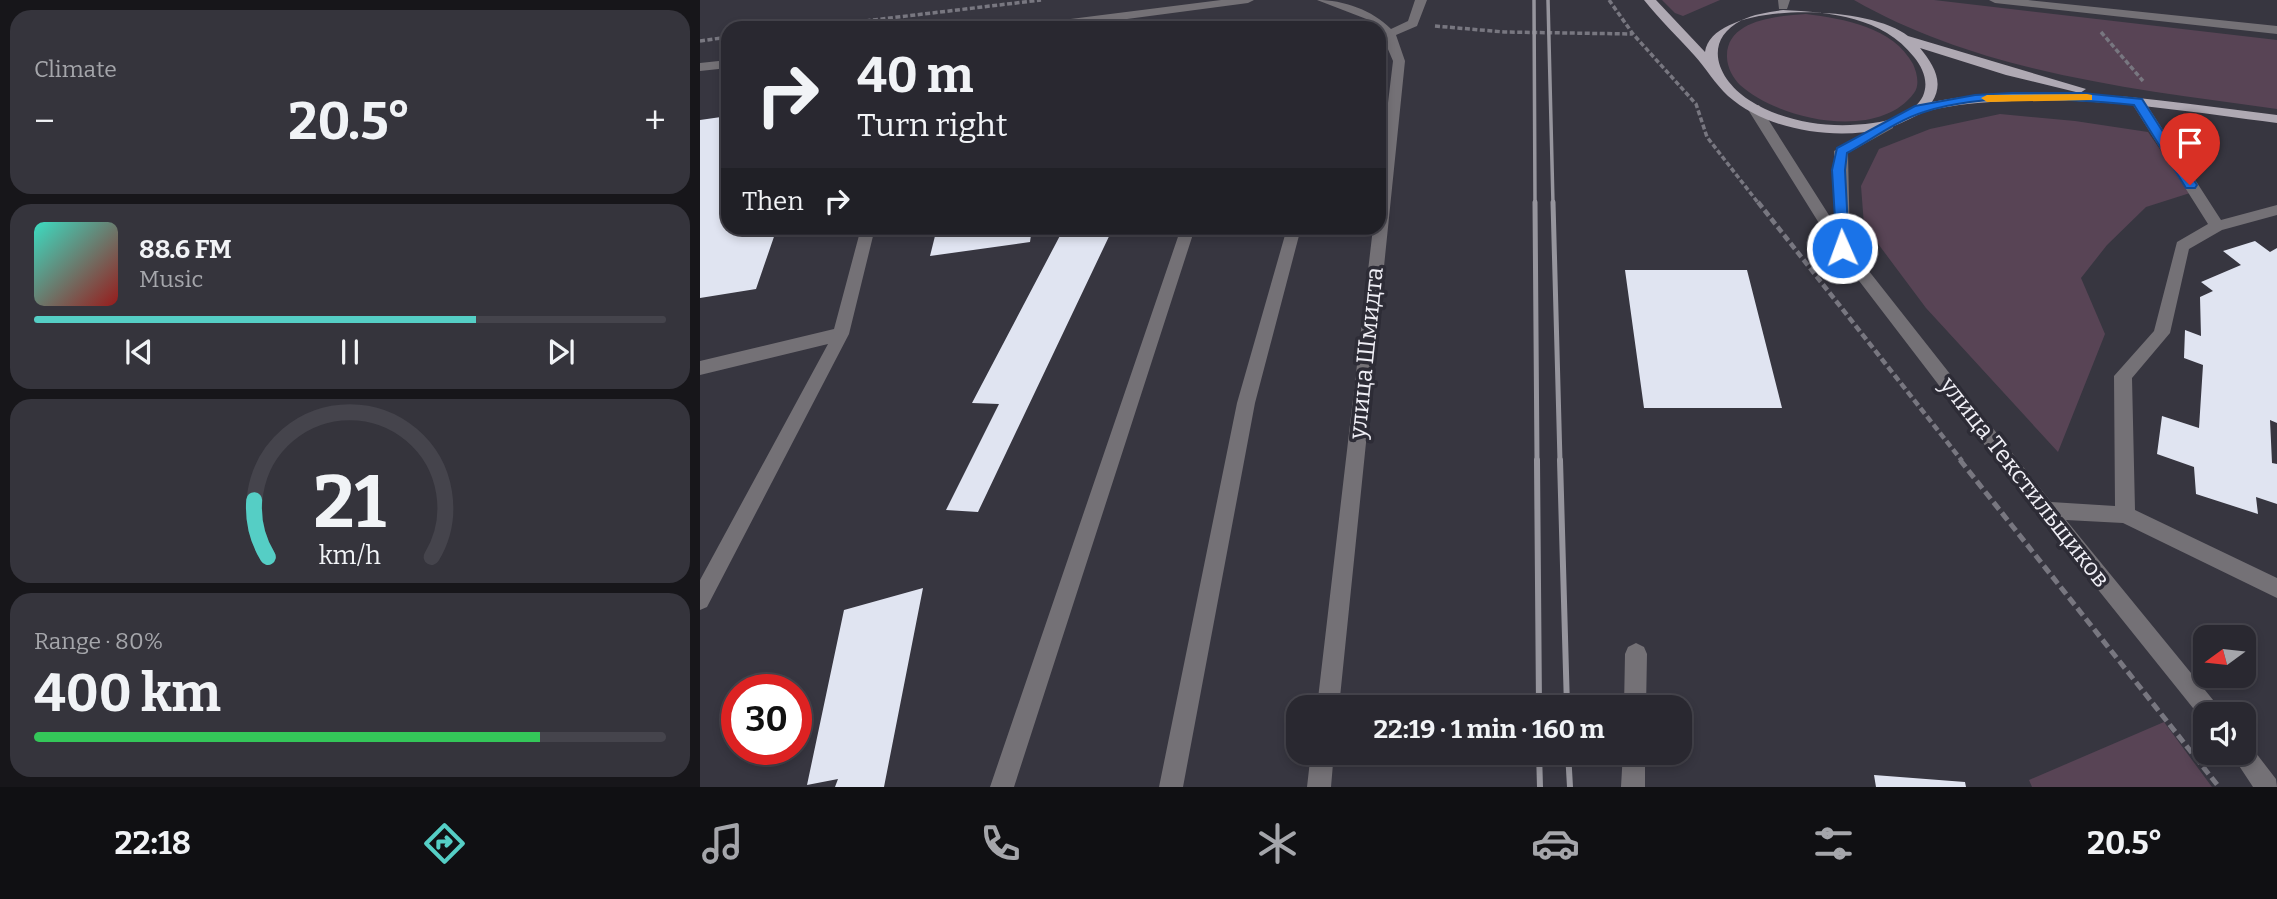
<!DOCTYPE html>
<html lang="en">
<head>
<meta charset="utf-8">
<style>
  :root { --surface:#292830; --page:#35343c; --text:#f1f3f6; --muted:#a5a6ab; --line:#45444c; --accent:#55cec5 }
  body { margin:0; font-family:Bitter,serif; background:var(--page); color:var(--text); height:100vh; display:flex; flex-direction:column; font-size:26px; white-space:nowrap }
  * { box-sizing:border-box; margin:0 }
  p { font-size:23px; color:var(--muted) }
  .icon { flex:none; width:38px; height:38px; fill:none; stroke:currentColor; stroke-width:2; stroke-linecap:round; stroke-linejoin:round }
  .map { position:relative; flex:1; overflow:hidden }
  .panel { display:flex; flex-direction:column; gap:10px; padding:10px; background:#17161a; width:700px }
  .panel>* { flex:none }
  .guide { position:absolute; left:21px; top:21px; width:665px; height:214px; border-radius:21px; box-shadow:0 4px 10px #0003,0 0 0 2px var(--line); background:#292830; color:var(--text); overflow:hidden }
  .needle { width:46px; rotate:255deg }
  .tools { position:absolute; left:1493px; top:625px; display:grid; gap:14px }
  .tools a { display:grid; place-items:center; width:63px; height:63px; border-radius:14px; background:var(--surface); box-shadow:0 4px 10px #0003,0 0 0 2px var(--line); font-size:35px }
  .speed { position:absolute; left:21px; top:674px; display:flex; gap:14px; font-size:35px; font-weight:700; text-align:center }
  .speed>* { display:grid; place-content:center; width:91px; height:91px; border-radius:50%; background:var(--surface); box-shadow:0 4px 10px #0003,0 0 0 2px var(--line); line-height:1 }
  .speed .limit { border:10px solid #d22; background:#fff; color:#111 }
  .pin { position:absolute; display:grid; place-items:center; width:60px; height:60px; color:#fff; margin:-72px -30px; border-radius:50% 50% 50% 0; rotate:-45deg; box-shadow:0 0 7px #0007 }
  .pin .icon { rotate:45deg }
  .me { position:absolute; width:77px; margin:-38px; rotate:358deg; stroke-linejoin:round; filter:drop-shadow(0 0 5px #0008) }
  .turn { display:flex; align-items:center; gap:24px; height:147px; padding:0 21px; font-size:32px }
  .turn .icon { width:91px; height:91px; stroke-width:2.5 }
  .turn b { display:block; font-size:49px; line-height:60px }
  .then { display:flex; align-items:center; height:66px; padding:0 21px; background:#0003; gap:14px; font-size:26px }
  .big { font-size:52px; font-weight:700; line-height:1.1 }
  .panel .widget { flex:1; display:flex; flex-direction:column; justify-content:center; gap:10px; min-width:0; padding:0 24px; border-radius:21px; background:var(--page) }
  .panel .dial { align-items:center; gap:0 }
  .dial svg { height:182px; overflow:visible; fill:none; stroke:var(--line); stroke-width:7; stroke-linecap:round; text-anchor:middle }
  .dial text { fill:var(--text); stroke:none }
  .song { display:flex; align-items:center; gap:21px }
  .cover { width:84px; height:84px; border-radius:10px; background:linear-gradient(135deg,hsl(170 70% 55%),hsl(0 70% 35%)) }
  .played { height:7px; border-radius:4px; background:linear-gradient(90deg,var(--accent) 70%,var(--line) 70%) }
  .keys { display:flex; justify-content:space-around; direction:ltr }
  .heat { display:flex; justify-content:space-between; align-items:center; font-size:38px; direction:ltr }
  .charge { height:10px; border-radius:5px; background:linear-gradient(90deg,#34c759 80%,var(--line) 0) }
  .trip { position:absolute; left:586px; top:695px; width:406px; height:70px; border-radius:21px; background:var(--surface); box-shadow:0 4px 10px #0003,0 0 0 2px var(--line); font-weight:700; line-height:70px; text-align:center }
  .tabs { display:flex; height:112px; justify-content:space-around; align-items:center; background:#101013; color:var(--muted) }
  .tabs .icon { width:49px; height:49px }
  .tabs .selected { color:var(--accent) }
  .tabs b { font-size:32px; color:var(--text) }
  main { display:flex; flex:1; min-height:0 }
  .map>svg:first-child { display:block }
  .green { fill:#584455 }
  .building { fill:#e0e4f1 }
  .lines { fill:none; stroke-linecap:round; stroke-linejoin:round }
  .path-far2 { stroke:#787780; stroke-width:3.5; stroke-dasharray:5 2.5; stroke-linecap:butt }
  .path-far1 { stroke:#787780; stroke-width:4.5; stroke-dasharray:7 3.5; stroke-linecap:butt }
  .path { stroke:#787780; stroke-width:5; stroke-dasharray:9 4.5; stroke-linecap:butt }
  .minor { fill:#747176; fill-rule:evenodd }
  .major { fill:#afa9b3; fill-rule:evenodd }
  .rail-far2 { stroke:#96959d; stroke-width:3.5 }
  .rail-far1 { stroke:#96959d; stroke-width:5 }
  .rail { stroke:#96959d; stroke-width:6 }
  .route { fill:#1a73e8; stroke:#114b97; stroke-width:2 }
  .slow { fill:#f59e0b }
  .labels { text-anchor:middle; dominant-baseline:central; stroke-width:7; stroke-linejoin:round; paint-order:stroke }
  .street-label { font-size:24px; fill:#efeef5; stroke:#2d2c36 }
</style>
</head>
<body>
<main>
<section class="panel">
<div class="widget"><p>Climate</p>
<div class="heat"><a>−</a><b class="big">20.5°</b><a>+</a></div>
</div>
<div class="widget">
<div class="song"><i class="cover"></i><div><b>88.6 FM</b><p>Music</p></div></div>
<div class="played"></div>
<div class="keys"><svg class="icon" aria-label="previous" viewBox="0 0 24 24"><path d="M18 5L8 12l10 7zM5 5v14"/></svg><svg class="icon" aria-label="pause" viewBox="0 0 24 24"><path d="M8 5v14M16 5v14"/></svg><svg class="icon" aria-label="next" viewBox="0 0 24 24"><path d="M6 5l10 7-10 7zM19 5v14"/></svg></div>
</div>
<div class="widget dial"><svg viewBox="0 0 100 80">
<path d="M14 69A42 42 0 1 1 86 69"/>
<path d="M14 69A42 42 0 0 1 8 44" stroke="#55cec5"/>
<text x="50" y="56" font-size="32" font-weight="700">21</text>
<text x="50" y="72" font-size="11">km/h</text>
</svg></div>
<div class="widget"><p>Range · 80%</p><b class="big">400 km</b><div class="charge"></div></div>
</section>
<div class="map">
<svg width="1577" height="787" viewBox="0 0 1577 787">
  <rect width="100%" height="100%" fill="#373640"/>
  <path class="green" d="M962 0H1020L983 16 975 13Z
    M1154 0H1234L1577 40V109C1433 89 1282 73 1154 0Z
    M1106 14C1144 19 1193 27 1213 64 1217 73 1220 85 1214 93 1178 142 1079 120 1040 85 1033 78 1027 67 1027 57 1026 19 1079 16 1106 14Z
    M1300 114 1375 121 1448 132 1490 193 1446 207 1407 245 1381 278 1405 334 1358 452 1226 308 1164 225 1161 186 1179 149 1230 129Z
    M1464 722 1512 787H1332L1329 780Z"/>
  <path class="building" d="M28 116V228H77L56 289 0 298V120Z
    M237 228H332L330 242 230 256Z
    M364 228H413L278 512 246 510 299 404 272 403Z
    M1555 241 1570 252 1577 248V423L1570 420 1572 463 1577 464V504L1556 497 1558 514 1496 494 1494 467 1457 454 1462 416 1499 428 1503 365 1484 358 1485 330 1501 336 1500 297 1513 291 1501 282 1541 265 1523 251Z
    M925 270H1047L1082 408H944Z
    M223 588 184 787H135L138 779 107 785 144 610Z
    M1174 775 1265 782 1266 787H1176Z"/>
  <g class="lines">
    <path class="path-far2" d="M909 0 933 34 996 104 1007 137 1059 204
      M735 26 804 32 932 34
      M106 28 341 0
      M1401 32 1443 81
      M0 41 28 37"/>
    <path class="path-far1" d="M1058 202 1262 461"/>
    <path class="path" d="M1260 460 1519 787"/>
    <path class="minor" d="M521 0H554L548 3 359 28H325L331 24Z
      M617 0C644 0 672 10 691 29L708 21 715 0H727L717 26 696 35 705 61 639 707H617L673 228H679V178L693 61 679 28 669 20Z
      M1078 0H1090L1087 9H1079Z
      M1289 0H1328L1577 26V34L1295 3Z
      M28 60V68L0 71V63Z
      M1438 98 1445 102 1521 220 1577 205V215L1522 230 1489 249 1470 333 1432 378 1435 510 1577 578V598L1423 523 1366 520 1518 706 1521 714H1505V723L1339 516 1137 252 1047 108 1049 105H1059L1134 223V151L1183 122H1193V128L1148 153 1150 247 1351 502 1415 506 1414 376 1454 331 1477 242 1508 224 1431 102Z
      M161 228H175L149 334 7 607 0 610V580L128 344 0 375V361L134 329Z
      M481 228H495L314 787H290Z
      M587 228H601L555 403 483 787H459L537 403Z
      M936 643 944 647 947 654 946 707H924L925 654 928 647Z
      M1544 742 1549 744 1576 779 1577 787H1553L1530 752H1544Z
      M611 752H634L631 787H607Z
      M923 752H945V787H921Z"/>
    <path class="major" d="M944 0H956L1005 52C1013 0 1168 4 1208 36L1386 89 1380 93 1306 75 1220 48C1233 64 1245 82 1232 102 1346 80 1463 101 1577 115V123C1490 112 1401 97 1312 101 1284 102 1255 104 1228 111 1214 115 1202 125 1184 129 1134 140 1068 131 1028 96 1015 84 1006 68 994 55 978 37 959 19 944 0ZM1083 10C1130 12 1183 17 1214 57 1223 68 1229 82 1223 96 1214 114 1190 121 1173 123 1131 129 1085 123 1049 100 1018 80 1001 41 1042 20 1054 14 1069 12 1083 10Z"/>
    <path class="rail-far2" d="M834 0 835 204
      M848 0 853 204"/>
    <path class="rail-far1" d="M835 202 837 461
      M853 202 860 461"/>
    <path class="rail" d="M837 460 839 707
      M860 460 867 707
      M839 752 840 787
      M868 752 870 787"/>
  </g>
  <path class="route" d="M1312 93H1382L1442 99 1497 185 1495 188H1486L1434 105C1371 99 1284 92 1224 112 1198 120 1171 140 1147 153L1145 170 1149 248 1142 252 1137 251 1132 170 1137 148 1215 106 1275 95Z"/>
  <path class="slow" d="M1387 94 1392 95V100L1287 102 1281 98 1287 95Z"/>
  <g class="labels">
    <g class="street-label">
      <text transform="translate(666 353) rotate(-84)">улица Шмидта</text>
      <text transform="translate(1325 482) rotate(52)">улица Текстильщиков</text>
    </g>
  </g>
</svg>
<div class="tools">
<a><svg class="needle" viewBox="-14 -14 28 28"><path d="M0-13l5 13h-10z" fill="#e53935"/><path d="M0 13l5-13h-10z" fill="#a5a6ab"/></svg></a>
<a><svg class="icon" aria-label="sound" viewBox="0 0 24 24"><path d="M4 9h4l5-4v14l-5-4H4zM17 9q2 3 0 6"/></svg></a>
</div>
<div class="speed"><div class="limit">30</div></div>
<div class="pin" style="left:1490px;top:185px;background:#d93025"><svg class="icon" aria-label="arrive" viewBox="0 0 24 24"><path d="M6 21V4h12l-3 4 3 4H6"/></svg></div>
<svg class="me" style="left:1142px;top:248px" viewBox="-20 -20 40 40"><circle r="17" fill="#1a73e8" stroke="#fff" stroke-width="3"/><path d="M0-11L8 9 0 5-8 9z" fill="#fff"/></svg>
<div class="trip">22:19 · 1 min · 160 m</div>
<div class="guide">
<div class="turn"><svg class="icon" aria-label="right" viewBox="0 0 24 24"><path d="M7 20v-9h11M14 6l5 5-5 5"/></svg><div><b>40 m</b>Turn right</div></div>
<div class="then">Then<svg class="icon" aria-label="right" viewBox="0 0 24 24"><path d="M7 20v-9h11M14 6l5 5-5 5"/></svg></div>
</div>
</div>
</main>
<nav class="tabs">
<b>22:18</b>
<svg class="icon selected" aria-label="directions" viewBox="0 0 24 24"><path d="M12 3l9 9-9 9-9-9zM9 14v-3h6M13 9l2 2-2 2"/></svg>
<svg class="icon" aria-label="music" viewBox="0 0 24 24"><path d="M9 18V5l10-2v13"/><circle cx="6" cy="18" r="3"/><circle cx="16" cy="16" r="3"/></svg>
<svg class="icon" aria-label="phone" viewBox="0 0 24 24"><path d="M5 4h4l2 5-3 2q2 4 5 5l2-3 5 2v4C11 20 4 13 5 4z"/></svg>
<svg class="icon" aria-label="climate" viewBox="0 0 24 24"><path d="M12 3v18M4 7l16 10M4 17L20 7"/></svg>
<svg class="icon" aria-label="car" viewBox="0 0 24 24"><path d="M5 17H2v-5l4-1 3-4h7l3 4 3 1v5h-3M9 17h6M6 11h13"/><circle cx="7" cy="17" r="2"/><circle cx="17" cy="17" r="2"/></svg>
<svg class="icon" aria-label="filters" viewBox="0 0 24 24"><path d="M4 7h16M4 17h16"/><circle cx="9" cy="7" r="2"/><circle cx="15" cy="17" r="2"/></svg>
<b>20.5°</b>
</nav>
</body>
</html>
